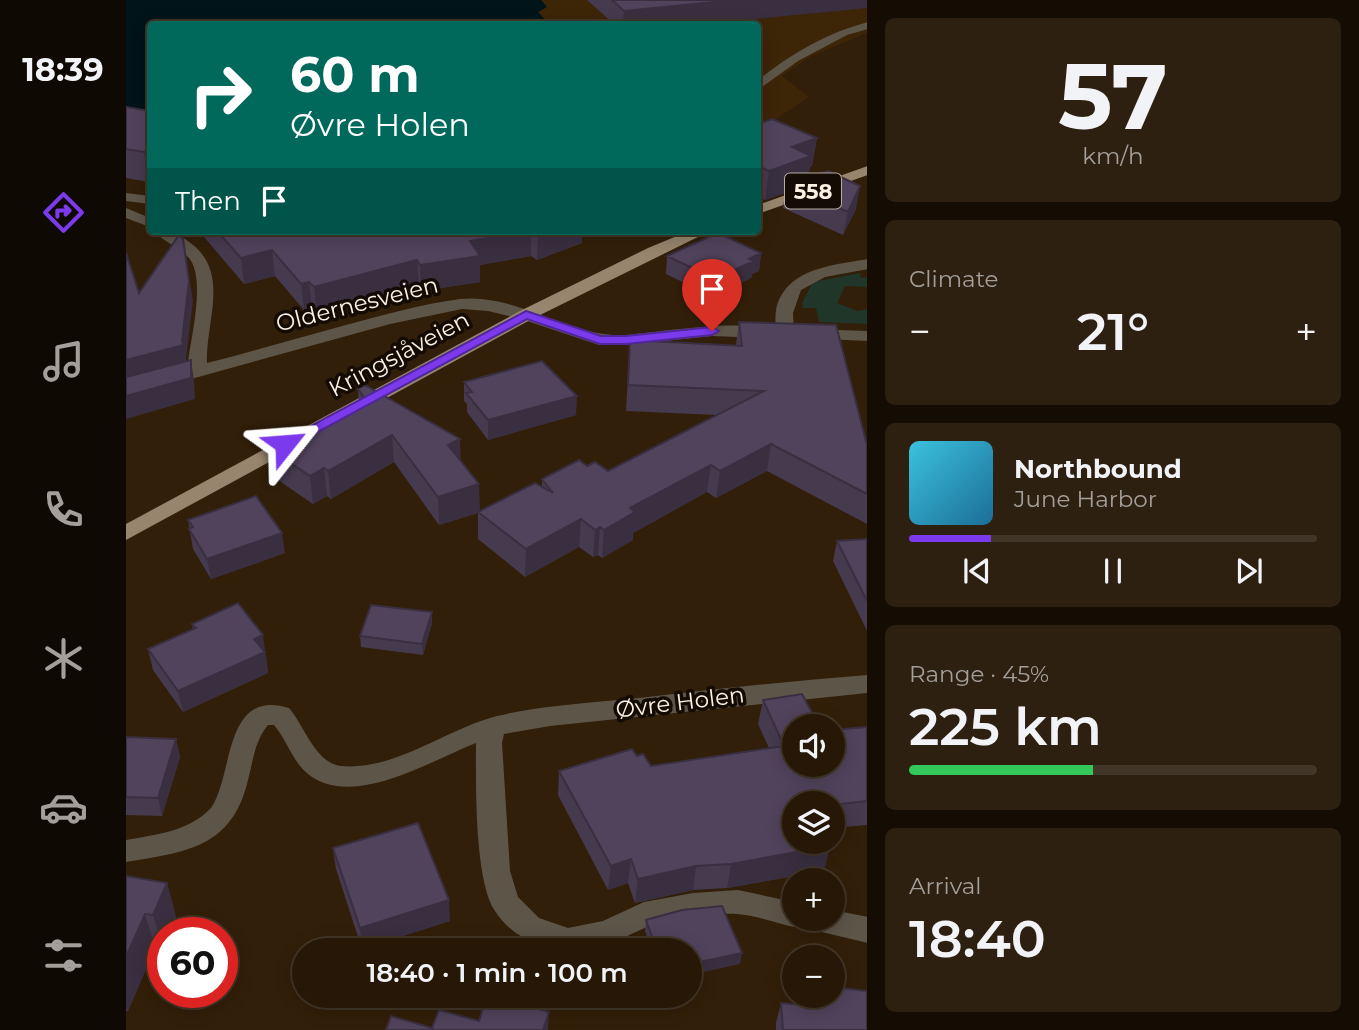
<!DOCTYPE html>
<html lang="en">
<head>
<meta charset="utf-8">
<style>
  :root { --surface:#261707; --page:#2e2011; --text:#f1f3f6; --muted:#a49f9b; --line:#423628; --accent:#7c3aed }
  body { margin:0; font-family:Montserrat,sans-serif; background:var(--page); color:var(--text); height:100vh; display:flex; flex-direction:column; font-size:26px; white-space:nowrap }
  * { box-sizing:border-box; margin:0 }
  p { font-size:23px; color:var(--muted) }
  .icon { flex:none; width:38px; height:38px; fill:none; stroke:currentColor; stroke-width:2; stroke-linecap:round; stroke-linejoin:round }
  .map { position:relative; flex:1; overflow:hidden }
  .sheet { display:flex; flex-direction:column; gap:18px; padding:18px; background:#150d04; width:492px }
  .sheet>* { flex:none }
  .banner { position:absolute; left:21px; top:21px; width:614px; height:214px; border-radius:7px; box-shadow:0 4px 18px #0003,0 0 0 2px var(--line); background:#00695c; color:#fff; overflow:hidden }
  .buttons { position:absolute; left:656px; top:714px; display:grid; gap:14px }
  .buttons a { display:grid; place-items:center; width:63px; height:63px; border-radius:50%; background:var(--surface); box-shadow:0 4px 18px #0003,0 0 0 2px var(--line); font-size:35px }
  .speed { position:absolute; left:21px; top:917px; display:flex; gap:14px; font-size:35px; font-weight:700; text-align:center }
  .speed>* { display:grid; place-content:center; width:91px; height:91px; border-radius:50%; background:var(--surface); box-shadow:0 4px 18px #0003,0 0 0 2px var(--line); line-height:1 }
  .speed .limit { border:10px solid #d22; background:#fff; color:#111 }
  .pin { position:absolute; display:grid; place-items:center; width:60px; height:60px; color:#fff; margin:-72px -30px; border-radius:50% 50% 50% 0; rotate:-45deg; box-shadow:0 0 7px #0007 }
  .pin .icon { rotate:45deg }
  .me { position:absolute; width:77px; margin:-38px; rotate:62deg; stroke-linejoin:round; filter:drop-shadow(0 0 5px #0008) }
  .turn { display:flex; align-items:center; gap:24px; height:147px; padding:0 28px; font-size:32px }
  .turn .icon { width:91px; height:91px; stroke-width:2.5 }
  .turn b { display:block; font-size:49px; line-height:60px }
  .then { display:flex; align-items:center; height:66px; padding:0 28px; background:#0003; gap:14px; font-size:26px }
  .big { font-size:52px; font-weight:600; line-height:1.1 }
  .sheet .widget { flex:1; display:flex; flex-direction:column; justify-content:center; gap:10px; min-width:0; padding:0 24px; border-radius:10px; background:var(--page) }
  .sheet .dial { align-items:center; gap:0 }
  .dial b { font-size:91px; line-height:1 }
  .song { display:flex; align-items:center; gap:21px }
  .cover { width:84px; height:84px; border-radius:10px; background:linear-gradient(135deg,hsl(190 70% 55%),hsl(200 70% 35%)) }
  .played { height:7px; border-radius:4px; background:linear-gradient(90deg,var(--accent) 20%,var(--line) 20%) }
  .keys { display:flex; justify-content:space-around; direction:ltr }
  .heat { display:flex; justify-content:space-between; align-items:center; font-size:38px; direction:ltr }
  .charge { height:10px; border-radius:5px; background:linear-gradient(90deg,#34c759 45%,var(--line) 0) }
  .trip { position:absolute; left:166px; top:938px; width:410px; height:70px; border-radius:35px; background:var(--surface); box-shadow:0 4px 18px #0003,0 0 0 2px var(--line); font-weight:600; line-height:70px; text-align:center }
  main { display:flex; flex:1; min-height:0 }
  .tabs { display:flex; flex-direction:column; width:126px; justify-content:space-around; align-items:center; background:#0f0903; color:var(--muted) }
  .tabs .icon { width:49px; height:49px }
  .tabs .current { color:var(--accent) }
  .tabs b { font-size:32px; color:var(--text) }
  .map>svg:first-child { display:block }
  .built { fill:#3d2508 }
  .green { fill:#203629 }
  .water { fill:#011419 }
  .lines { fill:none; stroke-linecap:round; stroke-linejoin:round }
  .minor { fill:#5e5549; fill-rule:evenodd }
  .tertiary { fill:#5e5549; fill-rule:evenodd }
  .primary { fill:#98856d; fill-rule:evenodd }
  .wall { fill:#463a4f }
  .shaded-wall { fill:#392f40 }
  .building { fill:#51435c; stroke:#392f40; stroke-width:2 }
  .route { fill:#7c3aed; stroke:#51269a; stroke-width:2 }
  .labels { text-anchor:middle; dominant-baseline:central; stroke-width:7; stroke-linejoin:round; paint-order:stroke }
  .shield { fill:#130b04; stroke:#b7aca0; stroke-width:2 }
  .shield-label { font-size:21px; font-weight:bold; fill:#fdf1e3 }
  .street-label { font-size:23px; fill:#fdf1e3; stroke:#130b04 }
</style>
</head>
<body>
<main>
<nav class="tabs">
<b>18:39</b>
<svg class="icon current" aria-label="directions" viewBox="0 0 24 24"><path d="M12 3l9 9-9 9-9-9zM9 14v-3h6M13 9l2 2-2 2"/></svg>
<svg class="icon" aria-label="music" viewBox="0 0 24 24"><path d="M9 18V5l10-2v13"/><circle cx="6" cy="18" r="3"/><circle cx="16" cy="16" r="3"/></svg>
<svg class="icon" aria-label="phone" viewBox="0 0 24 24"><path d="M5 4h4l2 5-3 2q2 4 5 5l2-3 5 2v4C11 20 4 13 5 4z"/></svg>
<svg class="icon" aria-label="climate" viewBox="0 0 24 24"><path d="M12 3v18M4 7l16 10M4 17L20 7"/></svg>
<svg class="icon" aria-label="car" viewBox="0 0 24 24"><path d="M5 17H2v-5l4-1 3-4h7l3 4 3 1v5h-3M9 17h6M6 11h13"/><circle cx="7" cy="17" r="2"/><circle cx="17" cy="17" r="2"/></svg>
<svg class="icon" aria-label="filters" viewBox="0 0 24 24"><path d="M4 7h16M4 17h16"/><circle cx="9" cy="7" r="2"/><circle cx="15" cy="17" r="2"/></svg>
</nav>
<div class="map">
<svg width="742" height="1030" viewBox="0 0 742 1030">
  <rect width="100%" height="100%" fill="#321f09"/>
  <path class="built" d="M415 0H741V33L685 56 656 76 683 97 632 131V24H423L411 12 420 7Z"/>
  <path class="green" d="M734 273 735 278 741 277V287L719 286 711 303 732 311 741 309V324L693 322 690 308H677L676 303 687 282Z"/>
  <path class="water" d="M0 0H415L421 7 412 12 423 24H24V120L0 117Z"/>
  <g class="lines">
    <path class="minor" d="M0 208 24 218V227L0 218Z
      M28 231C45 231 54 234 67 245 104 275 79 324 81 363 127 351 173 338 220 325 257 315 296 304 334 299 392 293 443 338 500 335 525 333 632 316 647 333L638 338 586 336 500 345H473L395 319 362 311 336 309 264 324 0 397V385L65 368 62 362C65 338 80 278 63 258 53 247 38 242 28 231Z
      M742 259V269L699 277 675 290 667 313 668 333 659 338 653 337C649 329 649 318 650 310 659 268 707 265 742 259Z
      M684 329 742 331V341L678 338 675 334Z
      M742 675V693L424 726 378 734 376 743 384 871 392 897 413 918 442 928 477 921 518 902 567 893 612 890 668 902V919H707V910L742 917V943L679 928 677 923 668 927C650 923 629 915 611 914 583 913 547 917 521 927 501 935 484 947 462 950 427 955 388 941 369 911 348 880 350 781 350 743 306 760 226 810 182 774 166 761 161 740 148 725H142C129 740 127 761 122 780 106 848 60 852 0 862V840C32 834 62 832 85 808 108 775 97 688 163 708 178 725 189 763 215 766 269 771 320 729 371 716 417 705 466 703 513 698 589 689 665 681 742 675Z"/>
    <path class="tertiary" d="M742 22V29L721 35 672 61 632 90V80C665 54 700 33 742 22Z
      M0 193 24 196V204L0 201Z"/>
    <path class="primary" d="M742 166V175L632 214V205Z
      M563 231H584L406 319 0 540V524L394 311 522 248Z"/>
  </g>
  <path class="wall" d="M461 0H741L576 24H488Z
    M0 107 24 111 23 182 0 178Z
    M632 124 691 138 686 166 684 167 682 178 730 209 717 235 657 208 659 193 639 200 632 197Z
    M73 231H456V243L411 260 405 256 354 265V282L295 291 293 286 191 314 186 308 178 310 149 276 118 284Z
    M635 253 633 271 626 274 625 278 587 297 540 274 541 256Z
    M613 322 741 445V524L641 471 590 498 581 492 507 533V540L476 558 472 555 467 557 453 547 399 577 352 539V513L313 525 268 462 205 499 201 496 187 504 152 480 148 452 233 406 232 389 334 460 354 511 416 486V479L461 466 482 471 591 415 500 411 504 340 610 345Z
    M338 382 450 415 362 440 341 412V404L338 401Z
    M62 520 159 553 85 579 67 549Z
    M741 539V631L707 561 711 541Z
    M306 623 297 655 235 647 234 636Z
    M66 624 140 655 142 673 57 712 27 670 22 649 67 630Z
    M637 700 668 765 741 727V825L707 828V803H668L704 846 698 871 601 888 567 890 509 903 502 883 482 890 432 795 433 771 511 756 525 766 643 748 632 724Z
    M0 737 50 739 54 757 36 816 0 815Z
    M207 848 324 921 236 949 210 869Z
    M0 876 41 883 50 917 44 933H37V949L29 948 2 1011H0Z
    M520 920 614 964 564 950H526L519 931Z
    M685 996H707L741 1030H650V1023L655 1003 682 1006Z"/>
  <path class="shaded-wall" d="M608 0H741V8L576 24H497L498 11Z
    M691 138 686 166 684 167 681 185H660L659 193 639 200 643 171 666 147Z
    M24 148V182H23L18 152Z
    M734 186 730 209 717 235 722 212Z
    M401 231H405V256L354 265V282L295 291 294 265 344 241Z
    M420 231H456V243L411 260 412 234Z
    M57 239 67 301 60 358 61 366 0 382V360L56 341Z
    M146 250 149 276 118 284 115 258Z
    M635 253 633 271 626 274 625 278 587 297 589 279 623 259Z
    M291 260 293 286 191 314 188 287Z
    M183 282 186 308 178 310 175 284Z
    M65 360 68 381 69 399 0 419V396Z
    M451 396 450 415 362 440V420Z
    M266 435 268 462 205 499 202 471Z
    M334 439 335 466 322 445Z
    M645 444 641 471 590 498 594 471Z
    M585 465 581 492 507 533V540L476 558 478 530 504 508Z
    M198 468 201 496 187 504 184 476Z
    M353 484 354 512 313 525 312 497Z
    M455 519 453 547 399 577 400 549Z
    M474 527 472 555 467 557 469 530Z
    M156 533 159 553 85 579 81 559Z
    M306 612V623L297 655 296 644Z
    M137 635 142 673 57 712 52 691 128 639Z
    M50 739 54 757 36 816 32 798Z
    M704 846 698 871 601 888 605 864Z
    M505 859 502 883 482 890 485 866Z
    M570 866 567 890 509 903 512 879Z
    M41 883 50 917 44 933H37V949L27 915Z
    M323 900 324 921 236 949 234 928Z
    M19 914 29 948 2 1011 0 1007V957Z
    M616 953 614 964 564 975V964Z
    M423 1012 422 1030H417Z"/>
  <path class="building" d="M486 0H608L498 11Z
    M0 107 24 111V148L18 152 0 149Z
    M646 119 691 138 666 147 685 156 643 171 632 166V124Z
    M702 171 734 186 722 212 660 185Z
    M91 231H401L344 241 354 256 294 265 291 260 188 287 183 282 175 284 146 250 115 258Z
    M407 231H420L412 234Z
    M592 233 635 253 623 259 628 261 589 279 541 256Z
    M53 235 57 239 63 281 56 341 58 345 0 360V253L13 293Z
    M613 322 710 325 741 445V494L645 444 594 471 585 465 504 508 509 512 478 530 474 527 469 530 455 519 400 549 352 512 409 483 427 493 416 479 453 460 461 466 469 462 482 471 638 391 502 385 504 340 616 346Z
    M65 360V378L0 396V377Z
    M416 361 451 396 362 420 340 393 346 392 338 382Z
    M239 385 334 439 322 445 353 484 312 497 266 435 202 471 198 468 184 476 148 452 241 401 232 389Z
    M130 496 156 533 81 559 63 529 67 527 62 520Z
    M741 539V601L711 541Z
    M112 603 137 635 128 639 139 652 52 691 22 649 70 628 66 624Z
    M245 605 306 612 296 644 234 636Z
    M676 694 693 726H668V765H707V730L741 727V801L707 805V803H668V842H702L704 846 605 864 570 866 512 879 505 859 485 866 433 771 506 749 511 756 517 754 525 766 658 746 637 700Z
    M0 737 50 739 32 798 0 797Z
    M292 823 323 900 234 928 207 848Z
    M0 876 41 883 27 915 19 914 0 957Z
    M596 906 616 953 564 964V950H531L520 920 556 910Z
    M707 987 741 991V1030H657L655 1003 690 1006 689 996H707Z
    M361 996 398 1003V1005L423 1012 417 1030H260L265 1016 306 1028 313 1010 353 1021Z"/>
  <path class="route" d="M400 311 475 336H500L586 327 593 331 586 335 500 344H474L401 319 164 447H153L151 444Z"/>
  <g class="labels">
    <rect class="shield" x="659" y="173.5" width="56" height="35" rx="5"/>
    <g class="shield-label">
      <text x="687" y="191">558</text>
    </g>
    <g class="street-label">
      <text transform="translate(231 304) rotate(-14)">Oldernesveien</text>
      <text transform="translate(273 354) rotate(-28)">Kringsjåveien</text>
      <text transform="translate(554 702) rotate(-7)">Øvre Holen</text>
    </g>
  </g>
</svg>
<div class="buttons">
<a><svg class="icon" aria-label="sound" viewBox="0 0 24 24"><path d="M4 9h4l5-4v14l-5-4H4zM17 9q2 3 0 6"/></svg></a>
<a><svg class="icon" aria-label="layers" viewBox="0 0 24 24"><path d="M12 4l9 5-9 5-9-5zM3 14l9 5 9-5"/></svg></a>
<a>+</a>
<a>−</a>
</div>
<div class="speed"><div class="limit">60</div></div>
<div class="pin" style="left:586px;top:331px;background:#d93025"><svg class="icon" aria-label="arrive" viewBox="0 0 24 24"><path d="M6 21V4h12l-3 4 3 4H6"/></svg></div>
<svg class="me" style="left:159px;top:444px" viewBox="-20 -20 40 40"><path d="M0-17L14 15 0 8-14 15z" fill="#7c3aed" stroke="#fff" stroke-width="4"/></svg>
<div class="trip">18:40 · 1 min · 100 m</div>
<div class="banner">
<div class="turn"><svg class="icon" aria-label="right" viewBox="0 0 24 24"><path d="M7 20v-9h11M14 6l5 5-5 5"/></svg><div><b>60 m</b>Øvre Holen</div></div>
<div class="then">Then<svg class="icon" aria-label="arrive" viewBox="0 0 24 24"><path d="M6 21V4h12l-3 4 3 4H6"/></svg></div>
</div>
</div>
<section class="sheet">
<div class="widget dial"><b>57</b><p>km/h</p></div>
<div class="widget"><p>Climate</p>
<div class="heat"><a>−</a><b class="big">21°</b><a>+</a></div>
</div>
<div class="widget">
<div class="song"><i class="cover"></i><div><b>Northbound</b><p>June Harbor</p></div></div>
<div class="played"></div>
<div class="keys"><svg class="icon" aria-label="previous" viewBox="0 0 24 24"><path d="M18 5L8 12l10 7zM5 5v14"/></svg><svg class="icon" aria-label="pause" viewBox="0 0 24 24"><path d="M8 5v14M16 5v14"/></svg><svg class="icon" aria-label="next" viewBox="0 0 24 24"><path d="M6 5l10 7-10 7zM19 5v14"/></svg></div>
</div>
<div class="widget"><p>Range · 45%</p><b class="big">225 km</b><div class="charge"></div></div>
<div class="widget"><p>Arrival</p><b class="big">18:40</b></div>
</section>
</main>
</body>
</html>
